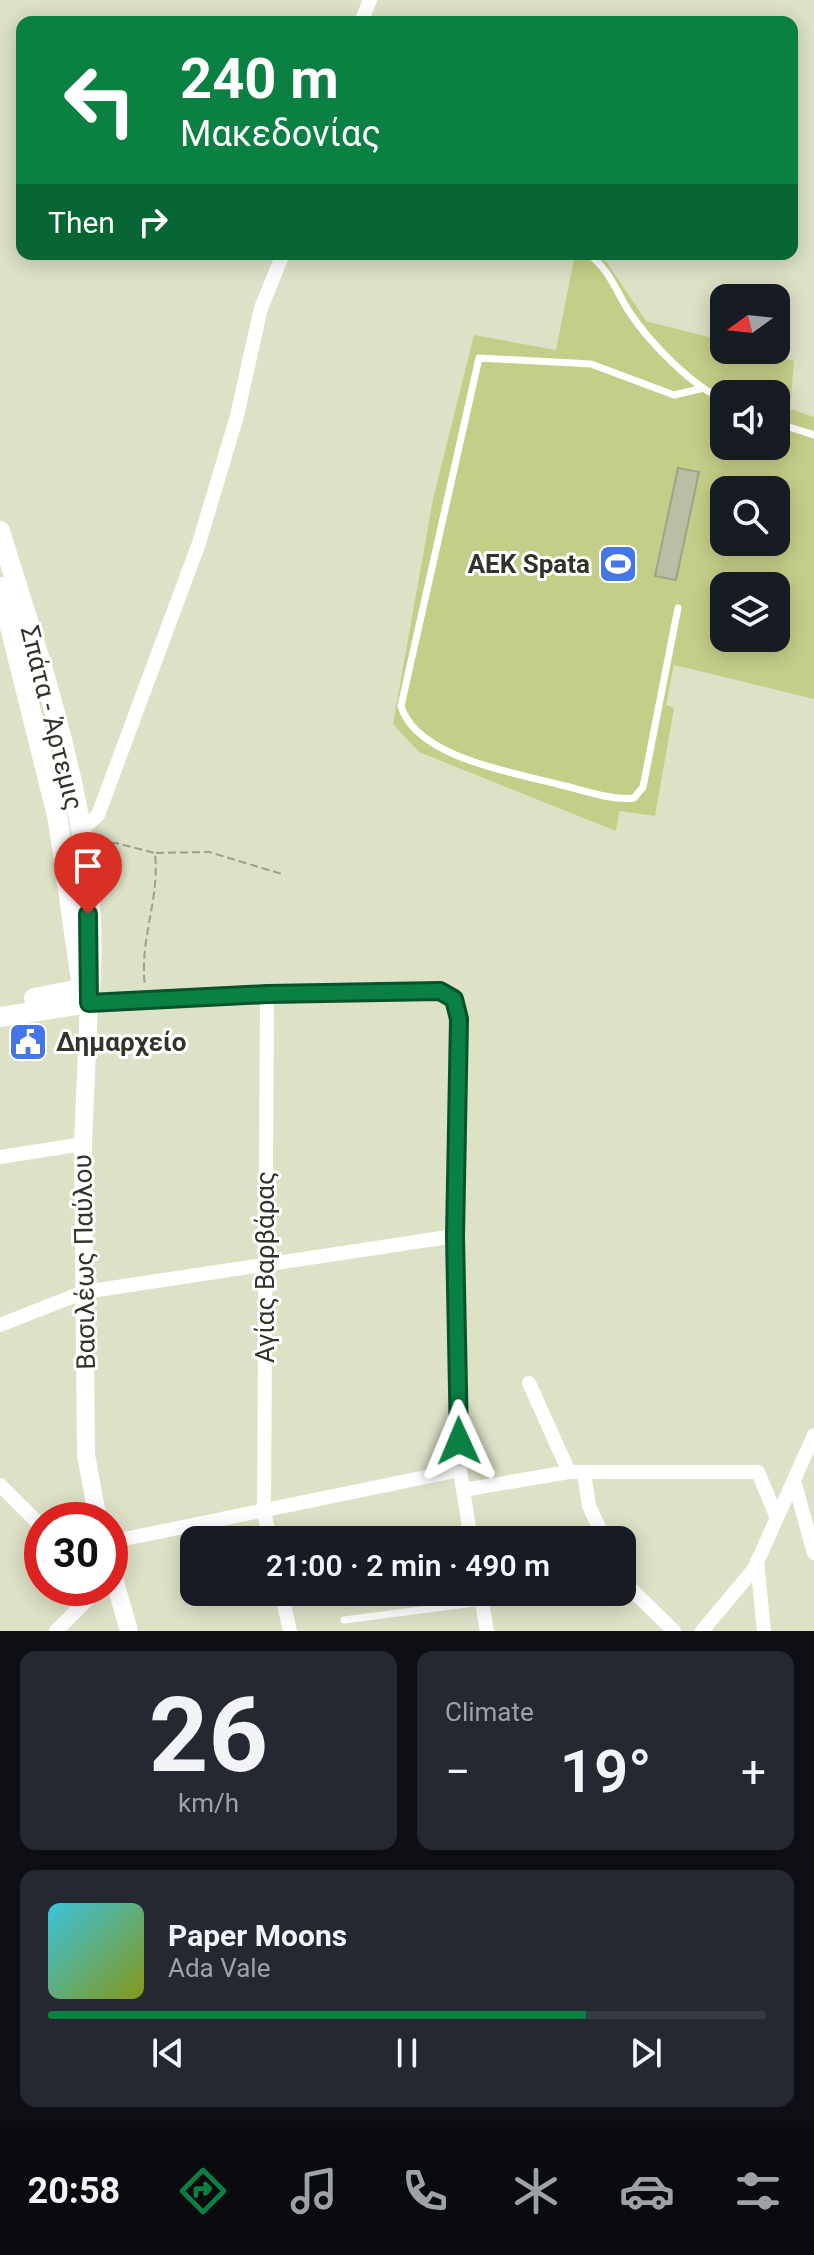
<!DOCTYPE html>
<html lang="en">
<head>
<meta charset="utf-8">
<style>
  :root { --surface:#171b24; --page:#242831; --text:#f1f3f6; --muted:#9ea1a6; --line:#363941; --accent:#0b8043 }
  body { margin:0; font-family:Roboto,sans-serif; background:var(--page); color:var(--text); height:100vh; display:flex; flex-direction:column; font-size:30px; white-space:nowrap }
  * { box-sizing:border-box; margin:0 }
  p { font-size:26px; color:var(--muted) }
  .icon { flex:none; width:44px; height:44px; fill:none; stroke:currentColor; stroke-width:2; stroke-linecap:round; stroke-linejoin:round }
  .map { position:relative; height:1631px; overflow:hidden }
  .sheet { display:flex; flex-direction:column; gap:20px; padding:20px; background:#0d0f14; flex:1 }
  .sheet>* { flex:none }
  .guide { position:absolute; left:16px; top:16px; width:782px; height:244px; border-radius:16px; box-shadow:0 4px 20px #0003; background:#0b8043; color:#fff; overflow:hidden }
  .needle { width:52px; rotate:255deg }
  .fabs { position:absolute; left:710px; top:284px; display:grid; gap:16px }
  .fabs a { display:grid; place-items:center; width:80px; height:80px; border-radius:16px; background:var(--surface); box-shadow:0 4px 20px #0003; font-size:40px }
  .speed { position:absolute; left:24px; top:1502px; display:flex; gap:16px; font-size:40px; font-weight:700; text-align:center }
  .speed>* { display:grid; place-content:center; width:104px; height:104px; border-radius:50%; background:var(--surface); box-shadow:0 4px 20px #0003; line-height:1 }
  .speed .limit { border:12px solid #d22; background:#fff; color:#111 }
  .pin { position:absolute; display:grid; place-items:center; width:68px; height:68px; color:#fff; margin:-82px -34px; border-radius:50% 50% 50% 0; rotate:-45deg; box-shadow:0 0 8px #0007 }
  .pin .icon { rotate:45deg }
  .me { position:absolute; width:88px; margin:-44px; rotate:359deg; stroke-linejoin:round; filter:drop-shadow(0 0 6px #0008) }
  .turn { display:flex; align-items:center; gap:28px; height:168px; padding:0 32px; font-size:36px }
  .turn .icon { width:104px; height:104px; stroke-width:2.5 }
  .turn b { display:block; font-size:56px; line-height:68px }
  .then { display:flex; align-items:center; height:76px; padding:0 32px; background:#0003; gap:16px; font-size:30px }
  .big { font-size:60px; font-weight:600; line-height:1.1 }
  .sheet .widget { flex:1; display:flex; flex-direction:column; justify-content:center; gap:12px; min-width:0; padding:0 28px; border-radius:16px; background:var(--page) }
  .sheet .dial { align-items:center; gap:0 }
  .dial b { font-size:104px; line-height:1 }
  .song { display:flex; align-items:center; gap:24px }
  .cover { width:96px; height:96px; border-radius:12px; background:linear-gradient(135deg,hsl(190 70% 55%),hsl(70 70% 35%)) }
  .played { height:8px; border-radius:4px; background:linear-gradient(90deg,var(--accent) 75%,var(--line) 75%) }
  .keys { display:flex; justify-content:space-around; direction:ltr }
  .heat { display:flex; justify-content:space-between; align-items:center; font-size:44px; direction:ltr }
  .sheet .tiles { flex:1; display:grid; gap:20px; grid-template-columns:1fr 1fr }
  .widget:last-child { grid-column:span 2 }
  .trip { position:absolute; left:180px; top:1526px; width:456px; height:80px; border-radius:16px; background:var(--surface); box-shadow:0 4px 20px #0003; font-weight:600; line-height:80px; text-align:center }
  .tabs { display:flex; height:128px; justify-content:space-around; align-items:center; background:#090b0e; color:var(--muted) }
  .tabs .icon { width:56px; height:56px }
  .tabs .current { color:var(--accent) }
  .tabs b { font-size:36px; color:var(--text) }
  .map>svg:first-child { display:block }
  .green { fill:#c5ce88; fill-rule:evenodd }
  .building { fill:#babea4; stroke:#9fa389; stroke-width:2 }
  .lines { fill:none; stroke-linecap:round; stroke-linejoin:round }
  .path { stroke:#9da08b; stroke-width:2; stroke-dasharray:8 4; stroke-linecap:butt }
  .service { stroke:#fff; stroke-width:7 }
  .minor { stroke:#fff; stroke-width:14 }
  .tertiary { stroke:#fff; stroke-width:18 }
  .secondary { stroke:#fff; stroke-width:20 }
  .route-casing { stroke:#07532c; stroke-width:20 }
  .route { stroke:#0b8043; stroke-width:14 }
  .labels { text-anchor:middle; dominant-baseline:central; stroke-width:6; stroke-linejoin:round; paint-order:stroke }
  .poi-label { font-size:26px; font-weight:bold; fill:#323429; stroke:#fff; text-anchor:end }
  .street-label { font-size:26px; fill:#323429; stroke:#fff }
</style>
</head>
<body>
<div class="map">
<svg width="814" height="1631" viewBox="0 0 814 1631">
  <rect width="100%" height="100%" fill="#dde1c6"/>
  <path class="green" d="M575 254H596L608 264 646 321 724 341V350H757L794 361 790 409 814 417V699L674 665 666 705 674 708 655 816 619 811 616 831 419 752 393 724 433 499 474 335 556 350ZM724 394H776V446H724ZM724 490H776V542H724ZM724 586H776V638H724Z"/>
  <path class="building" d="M678 468 699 472 676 580 655 576Z"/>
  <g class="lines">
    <path class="path" d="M99 844 116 843 155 853C160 901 139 938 145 987
      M156 853 209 852 282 874"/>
    <path class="service" d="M588 254C610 269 616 292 630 313 651 344 691 385 724 400
      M776 423 814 435
      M678 608 643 787 634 798C612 801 583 790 561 785 516 773 416 758 401 706L479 358 591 364 674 395 700 389
      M344 1620 482 1602"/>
    <path class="minor" d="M361 22 370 0
      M80 831 98 815 199 543 237 416 261 308 283 254
      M267 994 264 1511 270 1540
      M89 1003 267 994 440 991 454 999 459 1019 455 1236 460 1470 471 1540
      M0 1157 83 1144
      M0 1325 84 1292 455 1236
      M529 1383 569 1472
      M584 1473 589 1506 605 1540
      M795 1484 814 1553
      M0 1485 42 1527
      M463 1490 569 1472H758L777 1518
      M110 1542 460 1470
      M757 1561 764 1631
      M622 1574 628 1586 674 1631
      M281 1592 290 1631
      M480 1592 487 1631
      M56 1631 99 1588
      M702 1631 754 1569 814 1435"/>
    <path class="tertiary" d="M89 1003 83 1144 86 1455 98 1520
      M110 1565 129 1631"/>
    <path class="secondary" d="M0 531C46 681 105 844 89 1003
      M0 587 58 820 81 981
      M34 998 81 989
      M0 1017 89 1003"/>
  </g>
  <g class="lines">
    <defs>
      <path id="route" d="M88 914 89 1003 267 994 440 991 454 999 459 1019 455 1236 459 1441"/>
    </defs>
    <use href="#route" class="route-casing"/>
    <use href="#route" class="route"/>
  </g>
  <defs>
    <symbol id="stadium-square" viewBox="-11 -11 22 22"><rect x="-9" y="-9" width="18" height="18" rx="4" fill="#4576e7" stroke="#fff"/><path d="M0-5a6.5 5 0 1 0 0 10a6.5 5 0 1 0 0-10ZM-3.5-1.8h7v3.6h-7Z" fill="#fff"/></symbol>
    <symbol id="civic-square" viewBox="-11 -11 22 22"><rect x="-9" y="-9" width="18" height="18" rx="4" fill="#4576e7" stroke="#fff"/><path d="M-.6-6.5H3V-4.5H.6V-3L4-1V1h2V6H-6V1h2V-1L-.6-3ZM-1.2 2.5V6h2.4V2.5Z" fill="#fff"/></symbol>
  </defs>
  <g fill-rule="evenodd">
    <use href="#stadium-square" x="596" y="542" width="44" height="44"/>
    <use href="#civic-square" x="6" y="1020" width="44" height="44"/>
  </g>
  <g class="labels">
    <g class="poi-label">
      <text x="590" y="564">AEK Spata</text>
      <text x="56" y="1042" text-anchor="start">Δημαρχείο</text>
    </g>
    <g class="street-label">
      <text transform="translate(52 718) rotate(76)">Σπάτα - Άρτεμις</text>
      <text transform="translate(84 1262) rotate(-91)">Βασιλέως Παύλου</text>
      <text transform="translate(265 1267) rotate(-90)">Αγίας Βαρβάρας</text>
    </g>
  </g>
</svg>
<div class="fabs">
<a><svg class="needle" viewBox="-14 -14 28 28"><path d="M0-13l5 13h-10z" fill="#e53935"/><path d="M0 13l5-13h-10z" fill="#9ea1a6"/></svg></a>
<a><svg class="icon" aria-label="sound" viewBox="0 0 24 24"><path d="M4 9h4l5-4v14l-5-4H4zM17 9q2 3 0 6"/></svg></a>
<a><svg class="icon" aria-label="search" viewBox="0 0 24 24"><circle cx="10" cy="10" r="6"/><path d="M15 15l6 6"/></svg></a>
<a><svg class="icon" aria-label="layers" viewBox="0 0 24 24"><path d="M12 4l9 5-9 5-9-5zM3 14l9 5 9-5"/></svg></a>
</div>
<div class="speed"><div class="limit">30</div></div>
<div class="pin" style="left:88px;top:914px;background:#d93025"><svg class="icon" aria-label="arrive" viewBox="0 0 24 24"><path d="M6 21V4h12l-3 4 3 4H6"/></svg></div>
<svg class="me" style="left:459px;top:1441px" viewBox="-20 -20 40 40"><path d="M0-17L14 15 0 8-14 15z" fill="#0b8043" stroke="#fff" stroke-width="4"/></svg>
<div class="trip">21:00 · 2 min · 490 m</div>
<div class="guide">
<div class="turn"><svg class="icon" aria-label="left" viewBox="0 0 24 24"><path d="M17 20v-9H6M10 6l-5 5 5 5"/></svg><div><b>240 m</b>Μακεδονίας</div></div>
<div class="then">Then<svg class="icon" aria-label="right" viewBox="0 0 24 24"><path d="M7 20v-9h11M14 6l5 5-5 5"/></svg></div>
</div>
</div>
<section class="sheet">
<div class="tiles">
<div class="widget dial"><b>26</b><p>km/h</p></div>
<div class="widget"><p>Climate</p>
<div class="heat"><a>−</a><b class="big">19°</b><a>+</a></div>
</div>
<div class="widget">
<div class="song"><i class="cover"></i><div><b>Paper Moons</b><p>Ada Vale</p></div></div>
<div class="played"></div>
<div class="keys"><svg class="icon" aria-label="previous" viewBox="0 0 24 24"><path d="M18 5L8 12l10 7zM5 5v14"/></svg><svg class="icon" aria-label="pause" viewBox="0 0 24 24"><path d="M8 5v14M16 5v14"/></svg><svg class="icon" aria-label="next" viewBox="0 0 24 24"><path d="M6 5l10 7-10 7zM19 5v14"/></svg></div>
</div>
</div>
</section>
<nav class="tabs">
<b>20:58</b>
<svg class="icon current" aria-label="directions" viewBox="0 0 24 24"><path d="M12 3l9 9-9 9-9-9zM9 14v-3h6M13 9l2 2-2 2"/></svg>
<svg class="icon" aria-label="music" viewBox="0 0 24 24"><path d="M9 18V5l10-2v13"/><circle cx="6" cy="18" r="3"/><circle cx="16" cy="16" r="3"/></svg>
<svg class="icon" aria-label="phone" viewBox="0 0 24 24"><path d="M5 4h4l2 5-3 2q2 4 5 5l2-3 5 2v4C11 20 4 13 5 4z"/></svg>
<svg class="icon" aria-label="climate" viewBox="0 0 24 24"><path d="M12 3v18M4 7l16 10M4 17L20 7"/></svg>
<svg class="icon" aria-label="car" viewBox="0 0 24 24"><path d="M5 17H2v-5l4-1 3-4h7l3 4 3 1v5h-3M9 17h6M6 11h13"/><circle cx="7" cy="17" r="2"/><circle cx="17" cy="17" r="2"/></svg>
<svg class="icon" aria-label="filters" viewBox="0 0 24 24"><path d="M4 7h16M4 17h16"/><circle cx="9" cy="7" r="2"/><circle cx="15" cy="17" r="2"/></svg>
</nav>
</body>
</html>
